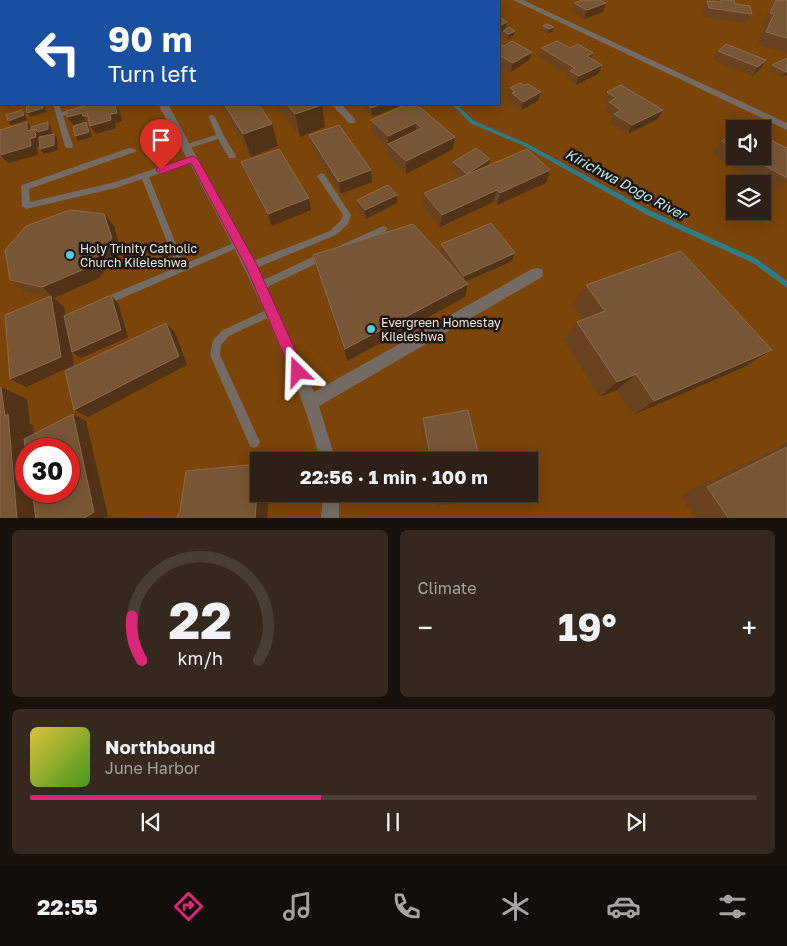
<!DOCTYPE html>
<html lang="en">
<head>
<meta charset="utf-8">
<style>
  :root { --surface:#2d2016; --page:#35281f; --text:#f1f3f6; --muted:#a7a3a1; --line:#483e35; --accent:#db2777 }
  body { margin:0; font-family:"Golos Text",sans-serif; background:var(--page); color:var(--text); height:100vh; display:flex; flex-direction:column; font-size:19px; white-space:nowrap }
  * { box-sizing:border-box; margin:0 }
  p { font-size:16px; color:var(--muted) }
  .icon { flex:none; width:28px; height:28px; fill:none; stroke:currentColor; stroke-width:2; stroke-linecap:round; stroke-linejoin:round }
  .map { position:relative; height:518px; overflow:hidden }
  .panel { display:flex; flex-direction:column; gap:12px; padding:12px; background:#19120c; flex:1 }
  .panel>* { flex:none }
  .guide { position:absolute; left:0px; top:0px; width:500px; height:105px; box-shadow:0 2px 12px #0003,0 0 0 1px var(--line); background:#1a4fa0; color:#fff; overflow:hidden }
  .fabs { position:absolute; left:726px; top:120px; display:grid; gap:10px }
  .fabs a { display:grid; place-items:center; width:45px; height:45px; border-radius:0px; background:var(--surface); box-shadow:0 2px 12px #0003,0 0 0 1px var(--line); font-size:25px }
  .speed { position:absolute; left:15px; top:438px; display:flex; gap:10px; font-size:25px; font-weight:700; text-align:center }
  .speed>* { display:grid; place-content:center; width:65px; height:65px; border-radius:50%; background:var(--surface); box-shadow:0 2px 12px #0003,0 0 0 1px var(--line); line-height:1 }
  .speed .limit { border:8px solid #d22; background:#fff; color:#111 }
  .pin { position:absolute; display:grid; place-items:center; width:42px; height:42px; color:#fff; margin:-51px -21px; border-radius:50% 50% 50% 0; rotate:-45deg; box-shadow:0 0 5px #0007 }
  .pin .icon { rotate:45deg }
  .me { position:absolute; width:55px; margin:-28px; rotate:338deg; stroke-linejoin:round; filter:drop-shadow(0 0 4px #0008) }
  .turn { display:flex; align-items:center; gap:18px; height:105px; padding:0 25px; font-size:22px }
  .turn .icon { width:65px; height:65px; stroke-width:2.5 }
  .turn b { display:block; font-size:35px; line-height:42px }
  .big { font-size:38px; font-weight:700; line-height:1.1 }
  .panel .widget { flex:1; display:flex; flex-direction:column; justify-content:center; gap:8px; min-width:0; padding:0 18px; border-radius:8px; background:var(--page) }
  .panel .dial { align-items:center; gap:0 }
  .dial svg { height:130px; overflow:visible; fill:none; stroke:var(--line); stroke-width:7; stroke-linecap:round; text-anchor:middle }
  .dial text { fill:var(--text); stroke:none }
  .song { display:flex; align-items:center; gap:15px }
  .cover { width:60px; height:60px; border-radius:8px; background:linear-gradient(135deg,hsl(50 70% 55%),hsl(100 70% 35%)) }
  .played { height:5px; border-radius:2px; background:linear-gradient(90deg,var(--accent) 40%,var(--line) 40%) }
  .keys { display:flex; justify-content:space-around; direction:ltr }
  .heat { display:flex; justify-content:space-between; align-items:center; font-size:28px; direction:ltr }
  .panel .tiles { flex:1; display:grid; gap:12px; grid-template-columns:1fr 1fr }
  .widget:last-child { grid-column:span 2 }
  .trip { position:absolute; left:250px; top:452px; width:288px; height:50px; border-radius:0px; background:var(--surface); box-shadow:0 2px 12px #0003,0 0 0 1px var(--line); font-weight:700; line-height:50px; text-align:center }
  .tabs { display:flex; height:80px; justify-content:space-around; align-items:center; background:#120d09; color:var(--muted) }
  .tabs .icon { width:35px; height:35px }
  .tabs .active { color:var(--accent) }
  .tabs b { font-size:22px; color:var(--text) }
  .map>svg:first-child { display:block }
  .green { fill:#7b4408; fill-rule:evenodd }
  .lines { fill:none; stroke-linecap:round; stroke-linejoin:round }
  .stream { fill:#2e7c87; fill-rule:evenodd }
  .service { fill:#746b64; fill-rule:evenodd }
  .minor { fill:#746b64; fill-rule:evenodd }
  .wall { fill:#69431f }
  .shaded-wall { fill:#513216 }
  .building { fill:#785534; stroke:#8b6c4f }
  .route { fill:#db2777; stroke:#8e194d }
  .poi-dot { fill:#53cbdb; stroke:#1d150f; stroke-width:2 }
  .labels { text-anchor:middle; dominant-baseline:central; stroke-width:5; stroke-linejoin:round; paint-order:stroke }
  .poi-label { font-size:12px; fill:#f3e7df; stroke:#1d150f; text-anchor:start }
  .water-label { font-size:14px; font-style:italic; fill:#b0eef7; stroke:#1d150f }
</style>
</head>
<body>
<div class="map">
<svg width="787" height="519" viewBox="0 0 787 519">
  <rect width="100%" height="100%" fill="#3c2b1d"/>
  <path class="green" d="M0 0H787V518H0ZM1 1H499V104H1ZM735 129H762V156H735ZM735 184H762V211H735ZM26 449H69V491H26ZM259 461H529V494H259Z"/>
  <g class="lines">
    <path class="stream" d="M333 0H339L340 1H335Z
      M452 104H456L474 121 526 143 651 211 757 259 787 281V288L753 263 647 215 522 145 470 123Z"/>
    <path class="service" d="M53 104H59L62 112 89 104H98L63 116 73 146 72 148H66L65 146Z
      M210 115H212L215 117 224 136 236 156 235 158H229L218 139 187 149 183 147 184 145 216 135 209 117Z
      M129 148H132L136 150 135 152 29 189 30 202 115 182 193 156 196 157V161L149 177 184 264 236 242H242L243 244 242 246 104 306 101 305 99 302 101 299 177 267 142 179 116 188 26 209 22 206 21 187 22 185Z
      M321 173 324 174 351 215 348 224 336 235 254 269H248L247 266 248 263 330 231 341 220 343 215 317 176Z
      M383 226 386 227 387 229 386 231 347 249H341L340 247 341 245Z
      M323 252 326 253 327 256 326 259 263 289 260 290 257 289 255 286 257 283Z
      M273 307 276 308 278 311 276 314 229 336 221 345 220 355 260 442 258 446 254 448 250 446 210 355 213 340 223 330Z"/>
    <path class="minor" d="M103 0H111L112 1H104Z
      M240 0H248L249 1H241Z
      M513 0H523L787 123V130Z
      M158 104H168C219 199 272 292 314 392L532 269 537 268 542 269 543 273 542 277 319 406 336 461H320C311 422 297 386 281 350 246 265 201 185 158 104Z
      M331 104H341L355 119V123H349Z
      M323 494H339V519H321Z"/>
  </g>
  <path class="wall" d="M716 0H734L735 4 752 14 746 23 704 17 703 9 707 1 715 2Z
    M776 0H787V53L757 44 765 27 762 26 769 10Z
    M574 3H606L603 12 584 19 571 12Z
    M499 17 505 29 515 31 514 35 508 39 502 35V32L499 33Z
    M543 26 554 27 553 31 548 34 541 31Z
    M499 44 529 60 511 72 499 65Z
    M541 48H570L591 58 602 65 598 74 576 85 567 80 569 75 539 57Z
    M718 51 766 60 760 69 752 76 712 59Z
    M787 58V75L782 77 769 70 772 65Z
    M524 85 541 92 538 101 521 110 509 102 510 99 507 97 510 88Z
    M607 92 658 119 628 134 610 123 613 116 605 111 608 104 603 101Z
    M93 104H104L105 105 115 104 120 112 122 121 115 123 116 128 96 134 90 125H89L87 122 74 126 67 117Z
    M221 104H258L278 146 251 157 224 113Z
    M276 104H321L325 127 300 137Z
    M362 104H402V105L372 117 363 107Z
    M408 104 453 149 406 174 388 157V149L372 133 371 120Z
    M735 131V156H762L787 147V181L776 191 712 154 722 141Z
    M309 135 372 182 340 194 312 147Z
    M490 159 489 165 546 183 497 205 493 202 440 227 423 205 424 193 460 177 452 171 453 162Z
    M241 162 309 198 311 210 272 226 246 174Z
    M397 195V203L366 219 358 208 357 200Z
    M114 226 121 250 99 278 54 298 52 297 64 307 65 315 118 303 128 337 81 358 72 352 70 344 74 365 26 387 10 379 50 297 24 291 10 280Z
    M441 244 515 253 512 261 466 282 465 297 347 361 316 269 313 255 445 259 440 252Z
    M586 285 772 350 744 367 633 415 617 390 600 397 564 340 577 322 583 320 572 305Z
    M423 418 480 461H428L421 425Z
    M787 442V519H695L680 495Z
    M434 494H488L484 498 436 506Z"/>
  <path class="shaded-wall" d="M31 0H57L52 1H32Z
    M161 0H172L167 1H162Z
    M213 0H220V1H208Z
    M606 3 603 12 584 19 587 10Z
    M507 22 505 30 499 33V26Z
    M554 27 553 31 548 34 549 29Z
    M515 31 514 35 508 39 509 34Z
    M532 52 529 60 511 72 513 63Z
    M593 53 590 62 587 56Z
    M766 60 760 69 752 76 758 67Z
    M602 65 598 74 576 85 579 76Z
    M786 72H787V75L782 77Z
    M0 79H1V103L0 104Z
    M541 92 538 101 521 110 523 102Z
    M42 104 45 107 46 112 31 117 27 113Z
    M66 104H76L68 106Z
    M115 104 120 112 122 121 115 123 116 128 96 134 90 126Z
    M382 104H402V105L372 117 371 108Z
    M322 105 325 127 300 137 295 114Z
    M22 110 25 114 27 120 11 125 8 121Z
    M663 110 658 119 628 134 632 125Z
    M82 113 83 116 87 122 74 126 67 117Z
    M27 122 34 131 35 129 48 122 51 127 52 134 43 146 37 147 38 155 8 163 0 155 27 131Z
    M86 122 89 127 92 137 78 141 75 136Z
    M416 123V135L388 144V149V136Z
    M272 124 278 146 251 157 243 134Z
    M54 134 57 138 58 150 44 154 40 149Z
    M455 137 453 149 406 174V161Z
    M490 159 488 168 466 182 467 174Z
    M371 170 372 182 340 194 339 182Z
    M550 170 546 183 497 205 500 193Z
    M497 190 493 202 440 227 442 215Z
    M397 195V203L366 219 365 210Z
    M309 198 311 210 272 226 268 214Z
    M104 214 114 226 121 250 99 278 54 298 42 287Z
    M515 253 512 261 462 283 464 276Z
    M468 284 465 297 347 361 345 349Z
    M111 295 118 303 128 337 81 358 72 352Z
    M51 296 64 307 74 365 26 387 10 379Z
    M166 323 175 332 187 365 88 417 74 410Z
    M772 350 744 367 633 415 654 401Z
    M636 374 617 390 600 397 617 382Z
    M1 387 27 399 30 424 33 425 36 449H26V491H42L45 519H17Z
    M73 414 86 421 108 516 103 519H83Z
    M259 464V494H269L267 519H255Z"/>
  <path class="building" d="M0 0 1 2V8L0 9Z
    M175 0H195L196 1H176Z
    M202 0H213L208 1H203Z
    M303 0H324L325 1H299Z
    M582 0H600L606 3 587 10 574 3Z
    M721 0H734L735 4 750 6 752 14 709 8 707 1 721 2Z
    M776 0H787V38L766 32 774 14 770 13Z
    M0 11H1V19L0 20Z
    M499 17 507 22 499 26Z
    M547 24 554 27 549 29 543 26Z
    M0 26H1V79H0Z
    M509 27 515 31 509 34 503 31Z
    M512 41 532 52 513 63 499 55V44L504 46Z
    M557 41 570 48 578 44 593 53 587 56 602 65 579 76 570 71 575 68 541 48Z
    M726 44 766 60 758 67 718 51Z
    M787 58V72H786L772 65Z
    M520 83 524 85 528 84 541 92 523 102 512 93 515 92 510 88Z
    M621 85 663 110 632 125 614 114 621 110 609 102 616 98 607 92Z
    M37 104H42L43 108 27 113 26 107Z
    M93 104H103L104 106 111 104H115L117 113 110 114 111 120 90 126 88 116H83L82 113 67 117 66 111Z
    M224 104H258L272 124 243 134Z
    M287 104H321L322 105 295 114Z
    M367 104H382L371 108Z
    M408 104H416L455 137 406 161 388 144 422 128 416 123 388 136 371 120Z
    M22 110 24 115 8 121 6 115Z
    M27 122V131L35 129 36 137 30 139 31 146 0 155V130Z
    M48 122V129L38 132 35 129 31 130V127Z
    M86 122 89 132 75 136 73 126Z
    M339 125 371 170 339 182 309 135Z
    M742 125 750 129H737Z
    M735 131V149L722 141Z
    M54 134V145L40 149 39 137Z
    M762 135 786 148 787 147V178L748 156H762Z
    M476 148 490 159 467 174 453 162Z
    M279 149 309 198 268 214 241 162Z
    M527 149 550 170 500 193 497 190 442 215 424 193Z
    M388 185 397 195 365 210 357 200Z
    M70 210 104 214 112 238 89 267 42 287 10 280 5 250 26 226Z
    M491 223 515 253 464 276 441 244Z
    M413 224 468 284 345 349 313 255Z
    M681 251 772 350 654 401 636 374 617 382 577 322 605 311 586 285Z
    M111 295 121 330 72 352 64 316Z
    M51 296 61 357 10 379 5 315Z
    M166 323 179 356 74 410 65 371Z
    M1 387 5 416 8 414 17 519H0V388Z
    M468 410 480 461H431L423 418Z
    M73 414 94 512 83 519H36L32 491H69V449H26V452L24 439Z
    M787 447V519H729L707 487Z
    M259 464 255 519H176L180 511 186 471Z
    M436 494H487L438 502Z"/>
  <path class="route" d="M193 156 198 159 256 263 305 372 303 376 298 378 293 376 246 267 191 163 161 174 156 170 157 168Z"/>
  <g class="poi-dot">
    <circle cx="70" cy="255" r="5"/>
    <circle cx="371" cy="329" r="5"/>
  </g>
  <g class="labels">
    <g class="poi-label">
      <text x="80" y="248">Holy Trinity Catholic<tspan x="80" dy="14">Church Kileleshwa</tspan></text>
      <text x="381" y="322">Evergreen Homestay<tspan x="381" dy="14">Kileleshwa</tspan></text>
    </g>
    <g class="water-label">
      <text transform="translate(626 184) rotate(28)">Kirichwa Dogo River</text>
    </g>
  </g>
</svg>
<div class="fabs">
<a><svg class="icon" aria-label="sound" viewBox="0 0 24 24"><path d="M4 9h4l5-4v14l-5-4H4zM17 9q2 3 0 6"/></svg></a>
<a><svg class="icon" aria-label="layers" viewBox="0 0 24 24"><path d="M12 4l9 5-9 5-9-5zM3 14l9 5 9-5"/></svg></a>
</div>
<div class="speed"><div class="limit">30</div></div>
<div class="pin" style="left:161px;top:170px;background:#d93025"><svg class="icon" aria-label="arrive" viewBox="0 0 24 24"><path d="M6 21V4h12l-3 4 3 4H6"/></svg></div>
<svg class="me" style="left:298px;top:372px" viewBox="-20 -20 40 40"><path d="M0-17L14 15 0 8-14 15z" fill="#db2777" stroke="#fff" stroke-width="4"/></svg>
<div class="trip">22:56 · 1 min · 100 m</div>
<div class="guide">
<div class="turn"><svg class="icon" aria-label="left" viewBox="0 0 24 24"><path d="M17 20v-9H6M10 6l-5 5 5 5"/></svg><div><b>90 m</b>Turn left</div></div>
</div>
</div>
<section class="panel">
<div class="tiles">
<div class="widget dial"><svg viewBox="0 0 100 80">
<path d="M14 69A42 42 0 1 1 86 69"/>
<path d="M14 69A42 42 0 0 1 8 42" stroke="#db2777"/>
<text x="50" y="56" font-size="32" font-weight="700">22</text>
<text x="50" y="72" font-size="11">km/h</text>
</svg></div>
<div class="widget"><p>Climate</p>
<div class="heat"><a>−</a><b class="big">19°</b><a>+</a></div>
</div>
<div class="widget">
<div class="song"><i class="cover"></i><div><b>Northbound</b><p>June Harbor</p></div></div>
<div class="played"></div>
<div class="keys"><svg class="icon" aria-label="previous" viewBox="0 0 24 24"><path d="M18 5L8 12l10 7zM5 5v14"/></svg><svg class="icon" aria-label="pause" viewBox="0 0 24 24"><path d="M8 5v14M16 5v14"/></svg><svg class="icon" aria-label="next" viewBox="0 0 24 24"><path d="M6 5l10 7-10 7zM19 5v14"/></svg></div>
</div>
</div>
</section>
<nav class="tabs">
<b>22:55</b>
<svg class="icon active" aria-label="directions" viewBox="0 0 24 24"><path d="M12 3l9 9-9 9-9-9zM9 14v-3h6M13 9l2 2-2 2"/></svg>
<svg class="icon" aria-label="music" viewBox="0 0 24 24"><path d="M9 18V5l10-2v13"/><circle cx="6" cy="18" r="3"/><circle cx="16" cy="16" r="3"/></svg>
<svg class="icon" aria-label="phone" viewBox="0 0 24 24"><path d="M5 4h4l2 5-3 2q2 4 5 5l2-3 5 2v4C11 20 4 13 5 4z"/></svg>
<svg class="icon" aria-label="climate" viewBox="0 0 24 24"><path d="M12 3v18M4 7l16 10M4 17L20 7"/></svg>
<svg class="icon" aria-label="car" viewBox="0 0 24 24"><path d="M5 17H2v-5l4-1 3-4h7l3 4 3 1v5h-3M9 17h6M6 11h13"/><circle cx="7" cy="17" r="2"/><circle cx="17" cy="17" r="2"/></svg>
<svg class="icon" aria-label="filters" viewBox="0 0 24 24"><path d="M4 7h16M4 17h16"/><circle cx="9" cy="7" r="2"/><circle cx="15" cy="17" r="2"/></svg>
</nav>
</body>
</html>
